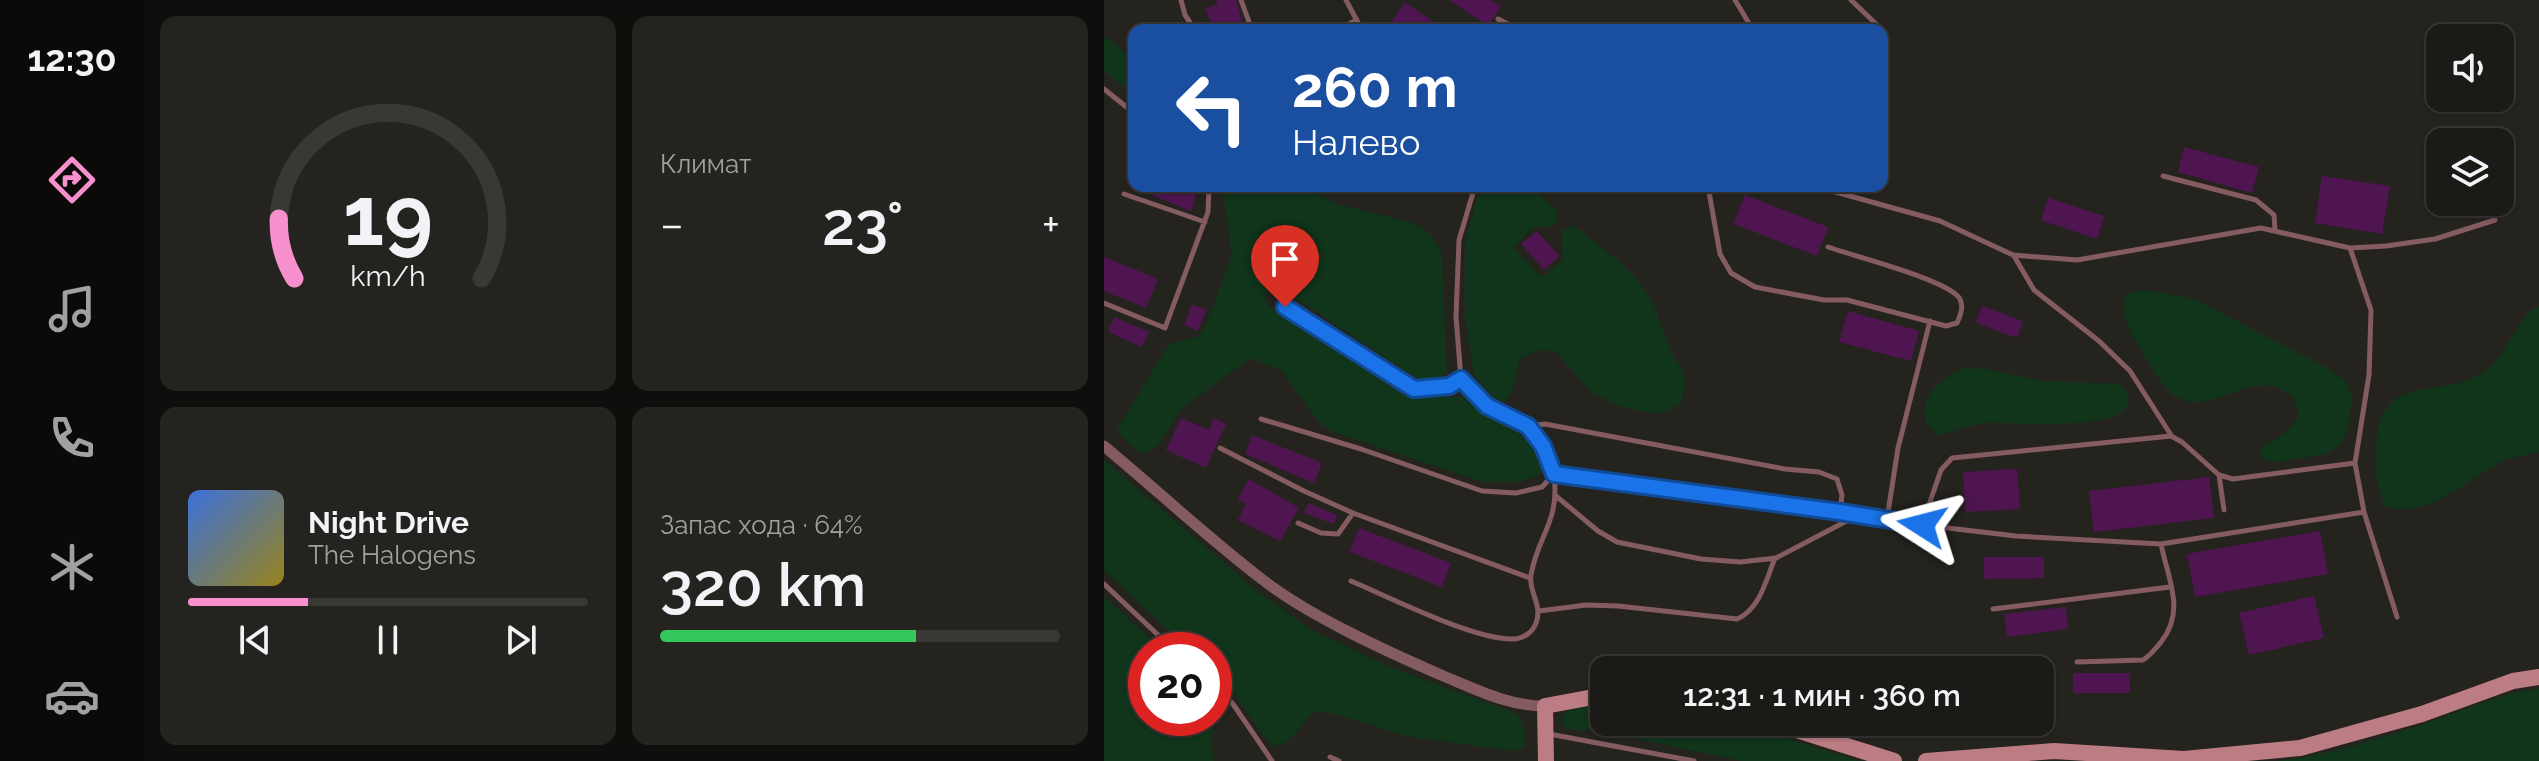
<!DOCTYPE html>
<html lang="ru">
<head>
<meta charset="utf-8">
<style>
  :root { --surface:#1c1a16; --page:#25231f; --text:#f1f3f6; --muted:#a0a1a1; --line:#3a3835; --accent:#f790cd }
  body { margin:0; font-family:Raleway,sans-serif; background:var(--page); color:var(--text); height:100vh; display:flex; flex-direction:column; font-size:30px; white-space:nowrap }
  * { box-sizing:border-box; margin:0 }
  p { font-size:26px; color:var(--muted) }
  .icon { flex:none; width:44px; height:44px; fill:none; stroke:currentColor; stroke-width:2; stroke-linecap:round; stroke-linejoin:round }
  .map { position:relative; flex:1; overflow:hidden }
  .side { display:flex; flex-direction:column; gap:16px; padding:16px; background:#0f0e0c; width:960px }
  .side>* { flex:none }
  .guide { position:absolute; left:24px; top:24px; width:760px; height:168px; border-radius:16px; box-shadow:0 2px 6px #0004,0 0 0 2px var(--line); background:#1a4fa0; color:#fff; overflow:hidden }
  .fabs { position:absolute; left:1322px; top:24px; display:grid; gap:16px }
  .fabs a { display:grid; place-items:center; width:88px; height:88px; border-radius:16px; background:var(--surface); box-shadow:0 2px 6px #0004,0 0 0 2px var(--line); font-size:40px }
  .speed { position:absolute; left:24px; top:632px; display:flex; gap:16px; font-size:40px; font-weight:700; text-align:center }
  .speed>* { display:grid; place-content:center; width:104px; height:104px; border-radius:50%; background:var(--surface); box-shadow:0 2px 6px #0004,0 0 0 2px var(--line); line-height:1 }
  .speed .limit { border:12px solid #d22; background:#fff; color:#111 }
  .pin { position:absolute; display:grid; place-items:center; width:68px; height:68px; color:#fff; margin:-82px -34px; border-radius:50% 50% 50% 0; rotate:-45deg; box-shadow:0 0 8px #0007 }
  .pin .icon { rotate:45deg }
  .me { position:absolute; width:88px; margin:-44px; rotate:279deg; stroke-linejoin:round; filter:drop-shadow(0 0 6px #0008) }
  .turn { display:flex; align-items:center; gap:28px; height:168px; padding:0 32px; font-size:36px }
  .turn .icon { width:104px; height:104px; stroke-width:2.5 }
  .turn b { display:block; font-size:56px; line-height:68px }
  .big { font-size:60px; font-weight:600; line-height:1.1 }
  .side .tile { flex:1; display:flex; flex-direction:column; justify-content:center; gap:12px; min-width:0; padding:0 28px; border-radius:16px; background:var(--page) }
  .side .dial { align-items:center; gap:0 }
  .dial svg { height:208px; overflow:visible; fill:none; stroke:var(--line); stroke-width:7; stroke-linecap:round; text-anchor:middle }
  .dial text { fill:var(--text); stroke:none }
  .song { display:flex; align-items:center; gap:24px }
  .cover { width:96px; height:96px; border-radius:12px; background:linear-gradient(135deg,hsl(220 70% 55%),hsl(50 70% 35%)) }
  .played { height:8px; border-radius:4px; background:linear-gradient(90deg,var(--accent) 30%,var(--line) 30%) }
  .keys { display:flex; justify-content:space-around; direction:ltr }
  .heat { display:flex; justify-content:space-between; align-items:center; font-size:44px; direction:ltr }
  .charge { height:12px; border-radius:6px; background:linear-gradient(90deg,#34c759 64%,var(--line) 0) }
  .side .tiles { flex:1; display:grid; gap:16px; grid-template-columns:repeat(2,1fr) }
  .trip { position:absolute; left:486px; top:656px; width:464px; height:80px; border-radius:16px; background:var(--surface); box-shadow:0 2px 6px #0004,0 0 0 2px var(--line); font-weight:600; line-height:80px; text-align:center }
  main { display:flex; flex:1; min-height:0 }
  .dock { display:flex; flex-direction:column; width:144px; justify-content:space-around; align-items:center; background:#0b0a09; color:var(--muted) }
  .dock .icon { width:56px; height:56px }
  .dock .selected { color:var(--accent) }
  .dock b { font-size:36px; color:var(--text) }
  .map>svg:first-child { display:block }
  .green { fill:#10351b }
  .building { fill:#4e1551 }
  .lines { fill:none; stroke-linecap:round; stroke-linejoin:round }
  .service { stroke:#845c60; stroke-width:5 }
  .minor { stroke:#845c60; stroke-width:11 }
  .secondary { stroke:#bc7c83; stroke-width:16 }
  .route-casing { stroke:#114b97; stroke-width:20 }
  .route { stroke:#1a73e8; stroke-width:14 }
</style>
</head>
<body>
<main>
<nav class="dock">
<b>12:30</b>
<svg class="icon selected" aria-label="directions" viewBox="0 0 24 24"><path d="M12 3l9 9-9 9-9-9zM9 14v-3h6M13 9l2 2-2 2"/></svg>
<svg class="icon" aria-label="music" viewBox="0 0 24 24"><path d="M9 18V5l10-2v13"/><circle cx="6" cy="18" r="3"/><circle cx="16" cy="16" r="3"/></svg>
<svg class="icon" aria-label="phone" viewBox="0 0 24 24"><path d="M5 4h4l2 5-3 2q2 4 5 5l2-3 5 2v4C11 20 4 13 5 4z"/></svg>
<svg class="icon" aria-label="climate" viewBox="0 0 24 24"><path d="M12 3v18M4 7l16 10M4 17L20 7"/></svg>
<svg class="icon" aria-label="car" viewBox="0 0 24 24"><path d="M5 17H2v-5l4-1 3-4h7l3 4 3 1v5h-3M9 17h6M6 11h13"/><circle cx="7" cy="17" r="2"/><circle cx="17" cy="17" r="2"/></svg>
</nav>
<section class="side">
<div class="tiles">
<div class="tile dial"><svg viewBox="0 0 100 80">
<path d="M14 69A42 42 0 1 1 86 69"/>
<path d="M14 69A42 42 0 0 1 8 46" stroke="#f790cd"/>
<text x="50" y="56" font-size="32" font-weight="700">19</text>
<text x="50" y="72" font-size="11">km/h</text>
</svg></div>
<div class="tile"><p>Климат</p>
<div class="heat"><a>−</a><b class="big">23°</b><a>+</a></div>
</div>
<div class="tile">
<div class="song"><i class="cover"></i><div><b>Night Drive</b><p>The Halogens</p></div></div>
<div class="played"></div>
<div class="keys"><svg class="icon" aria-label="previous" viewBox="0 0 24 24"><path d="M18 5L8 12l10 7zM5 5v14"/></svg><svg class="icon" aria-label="pause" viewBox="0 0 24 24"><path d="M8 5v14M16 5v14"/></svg><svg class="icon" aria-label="next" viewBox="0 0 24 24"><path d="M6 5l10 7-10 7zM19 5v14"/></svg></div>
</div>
<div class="tile"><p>Запас хода · 64%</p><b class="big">320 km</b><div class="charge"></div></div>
</div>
</section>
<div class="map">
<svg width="1435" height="761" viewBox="0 0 1435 761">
  <rect width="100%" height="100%" fill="#25231e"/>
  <path class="green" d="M0 37 30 58V96L0 71Z
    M118 186H199L232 204 307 222 326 233 338 254 343 372 335 378 315 380 176 288 166 290 161 295 163 304 301 393 320 397H358L378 413 423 438 439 468 435 475 414 482H379L227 431 212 419 178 371 147 358 77 409 54 445 43 452H35L22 441 15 434 14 427 65 344 94 337 102 325 128 255Z
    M380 186H427L454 212 452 223 446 226 428 228 411 246V249L434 274 440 276 459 259 457 232 469 225C497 248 533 270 549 304 555 317 559 332 565 346 576 372 587 371 577 403L562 412 546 413 515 406 487 392 452 352 435 350 417 358C409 376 415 385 401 401L391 400 370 375 361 320V242L373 198Z
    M1041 290 1088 298 1218 365 1242 381 1248 398 1244 430 1237 444 1224 454 1173 462 1158 460 1156 453 1160 444C1177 438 1185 430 1195 416L1189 397C1184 394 1178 389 1173 387 1141 377 1108 412 1076 399 1058 391 1041 356 1031 340 1023 325 1014 309 1023 293Z
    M1435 305V452C1422 455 1405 457 1393 464 1358 483 1324 519 1281 507 1271 482 1269 461 1273 435 1283 369 1346 402 1385 368 1405 351 1412 319 1435 305Z
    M861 368 881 369 938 381 1016 384C1063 438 900 421 881 423 865 425 849 432 833 435 803 408 833 379 861 368Z
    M0 460 153 591 206 629 288 668 414 714 422 735 420 748 408 751 302 736 231 714 212 711C196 723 191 743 170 746L158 734 129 692 110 673V650H85L0 570Z
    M0 596 58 650H42V718H110V706L112 716 107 740 110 761H0Z
    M1435 688V761H1172C1224 756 1284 736 1334 719 1367 707 1400 693 1435 688Z
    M500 704V722H629L755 761H638L496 731 463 729 457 724 459 714 470 708Z"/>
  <path class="building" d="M112 0H132L140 27 134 30H110L101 9 114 3Z
    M345 0H387L397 6 384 26Z
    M301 2 341 30H282Z
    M1080 147 1155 167 1148 193 1074 172Z
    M1218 176 1286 186 1278 234 1211 223Z
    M25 186H90L91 198 87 211Z
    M641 195 724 227 713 256 630 224Z
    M944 198 1000 216 993 239 937 220Z
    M433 231 455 256 440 270 417 244Z
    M0 257 54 279 42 308 0 291Z
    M88 304 102 310 94 331 80 325Z
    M878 306 919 321 913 338 872 323Z
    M744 311 815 331 807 361 735 342Z
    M10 317 45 332 38 347 4 332Z
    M77 418 105 430 110 418 122 424 102 468 62 450Z
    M148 435 218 463 210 483 141 454Z
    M913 469 916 509 861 512 859 472Z
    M1105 477 1110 518 990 532 985 491Z
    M145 479 195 508 176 541 134 520 142 504 134 499Z
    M204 503 233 515 230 524 200 513Z
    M255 528 347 563 338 587 246 552Z
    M1216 531 1224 574 1091 597 1083 554Z
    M880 557H940V578L880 579Z
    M1210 596 1220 638 1145 655 1135 613Z
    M962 607 964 629 903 637 900 614Z
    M969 673H1026V693H969Z"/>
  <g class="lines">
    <path class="service" d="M77 0 81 15 91 30
      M137 0 148 30
      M242 0 258 30
      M631 0 649 30
      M747 0 772 24 774 30
      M394 19 415 30
      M235 30 252 20
      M0 89 30 113
      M1059 176 1152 200 1170 215 1171 230
      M371 186 355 240 352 317 357 379 383 406 424 426 439 446 450 474 736 512 818 525 912 536 1057 544 1260 512
      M598 186 605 192 616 254 627 273 651 287 720 300H743L842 326 853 323C856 316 860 307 856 299 845 280 749 256 724 247
      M710 186 836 221 909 255 973 260 1157 228 1246 248 1282 246 1331 239 1391 220
      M20 194 101 222
      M1246 248 1267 310 1265 375 1251 463 1260 512 1293 617
      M910 256 930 290 995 341 1026 371 1067 435
      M0 303 61 328 104 212 105 186
      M181 307 310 389 345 386 357 379
      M157 419 257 449 378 491 412 493 438 487 449 475
      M425 426 441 424 681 469 715 472 733 479 738 495 736 512
      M116 448 200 491 249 513 426 578
      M1115 475 1129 479 1251 463
      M452 496 494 531 513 542 597 559 636 562 672 558 754 515
      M783 519 794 448 826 321
      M194 523 217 533 234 534 249 513
      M818 525 837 470 848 458 1067 436 1078 442 1115 475 1120 510
      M247 581C285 597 370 640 409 639 419 639 429 632 432 623 439 605 424 591 427 575 434 534 456 523 450 474
      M0 584 70 650
      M889 609 1066 587
      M435 611 482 605 514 606 633 619C656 609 662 580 671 558
      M973 662 1039 660C1047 655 1051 649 1057 642 1082 611 1064 579 1057 544
      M110 685 129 704 168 761
      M445 734 590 761
      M226 757 235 761"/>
    <path class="minor" d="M0 446C53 490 104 538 159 580 205 616 282 651 337 675 371 689 404 706 441 706"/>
    <path class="secondary" d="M667 722 790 761
      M442 761 441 706 500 695
      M822 761 950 751 1080 759 1196 748 1318 714 1409 681 1435 677"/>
  </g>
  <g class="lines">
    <defs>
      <path id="route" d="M181 307 310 389 345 386 357 379 383 406 424 426 439 446 450 474 736 512 818 525"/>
    </defs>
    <use href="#route" class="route-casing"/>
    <use href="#route" class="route"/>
  </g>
</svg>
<div class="fabs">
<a><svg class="icon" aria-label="sound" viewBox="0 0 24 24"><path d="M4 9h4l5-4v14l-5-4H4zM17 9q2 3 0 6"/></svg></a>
<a><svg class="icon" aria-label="layers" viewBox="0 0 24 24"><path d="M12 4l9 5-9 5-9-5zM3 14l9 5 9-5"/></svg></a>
</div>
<div class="speed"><div class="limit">20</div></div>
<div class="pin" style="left:181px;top:307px;background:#d93025"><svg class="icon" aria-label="arrive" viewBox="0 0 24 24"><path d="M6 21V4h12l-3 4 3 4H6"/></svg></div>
<svg class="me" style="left:818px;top:525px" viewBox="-20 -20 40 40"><path d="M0-17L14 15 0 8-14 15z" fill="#1a73e8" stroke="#fff" stroke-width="4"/></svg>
<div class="trip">12:31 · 1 мин · 360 m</div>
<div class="guide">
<div class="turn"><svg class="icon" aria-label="left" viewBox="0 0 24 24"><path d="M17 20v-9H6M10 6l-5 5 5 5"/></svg><div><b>260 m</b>Налево</div></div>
</div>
</div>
</main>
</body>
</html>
